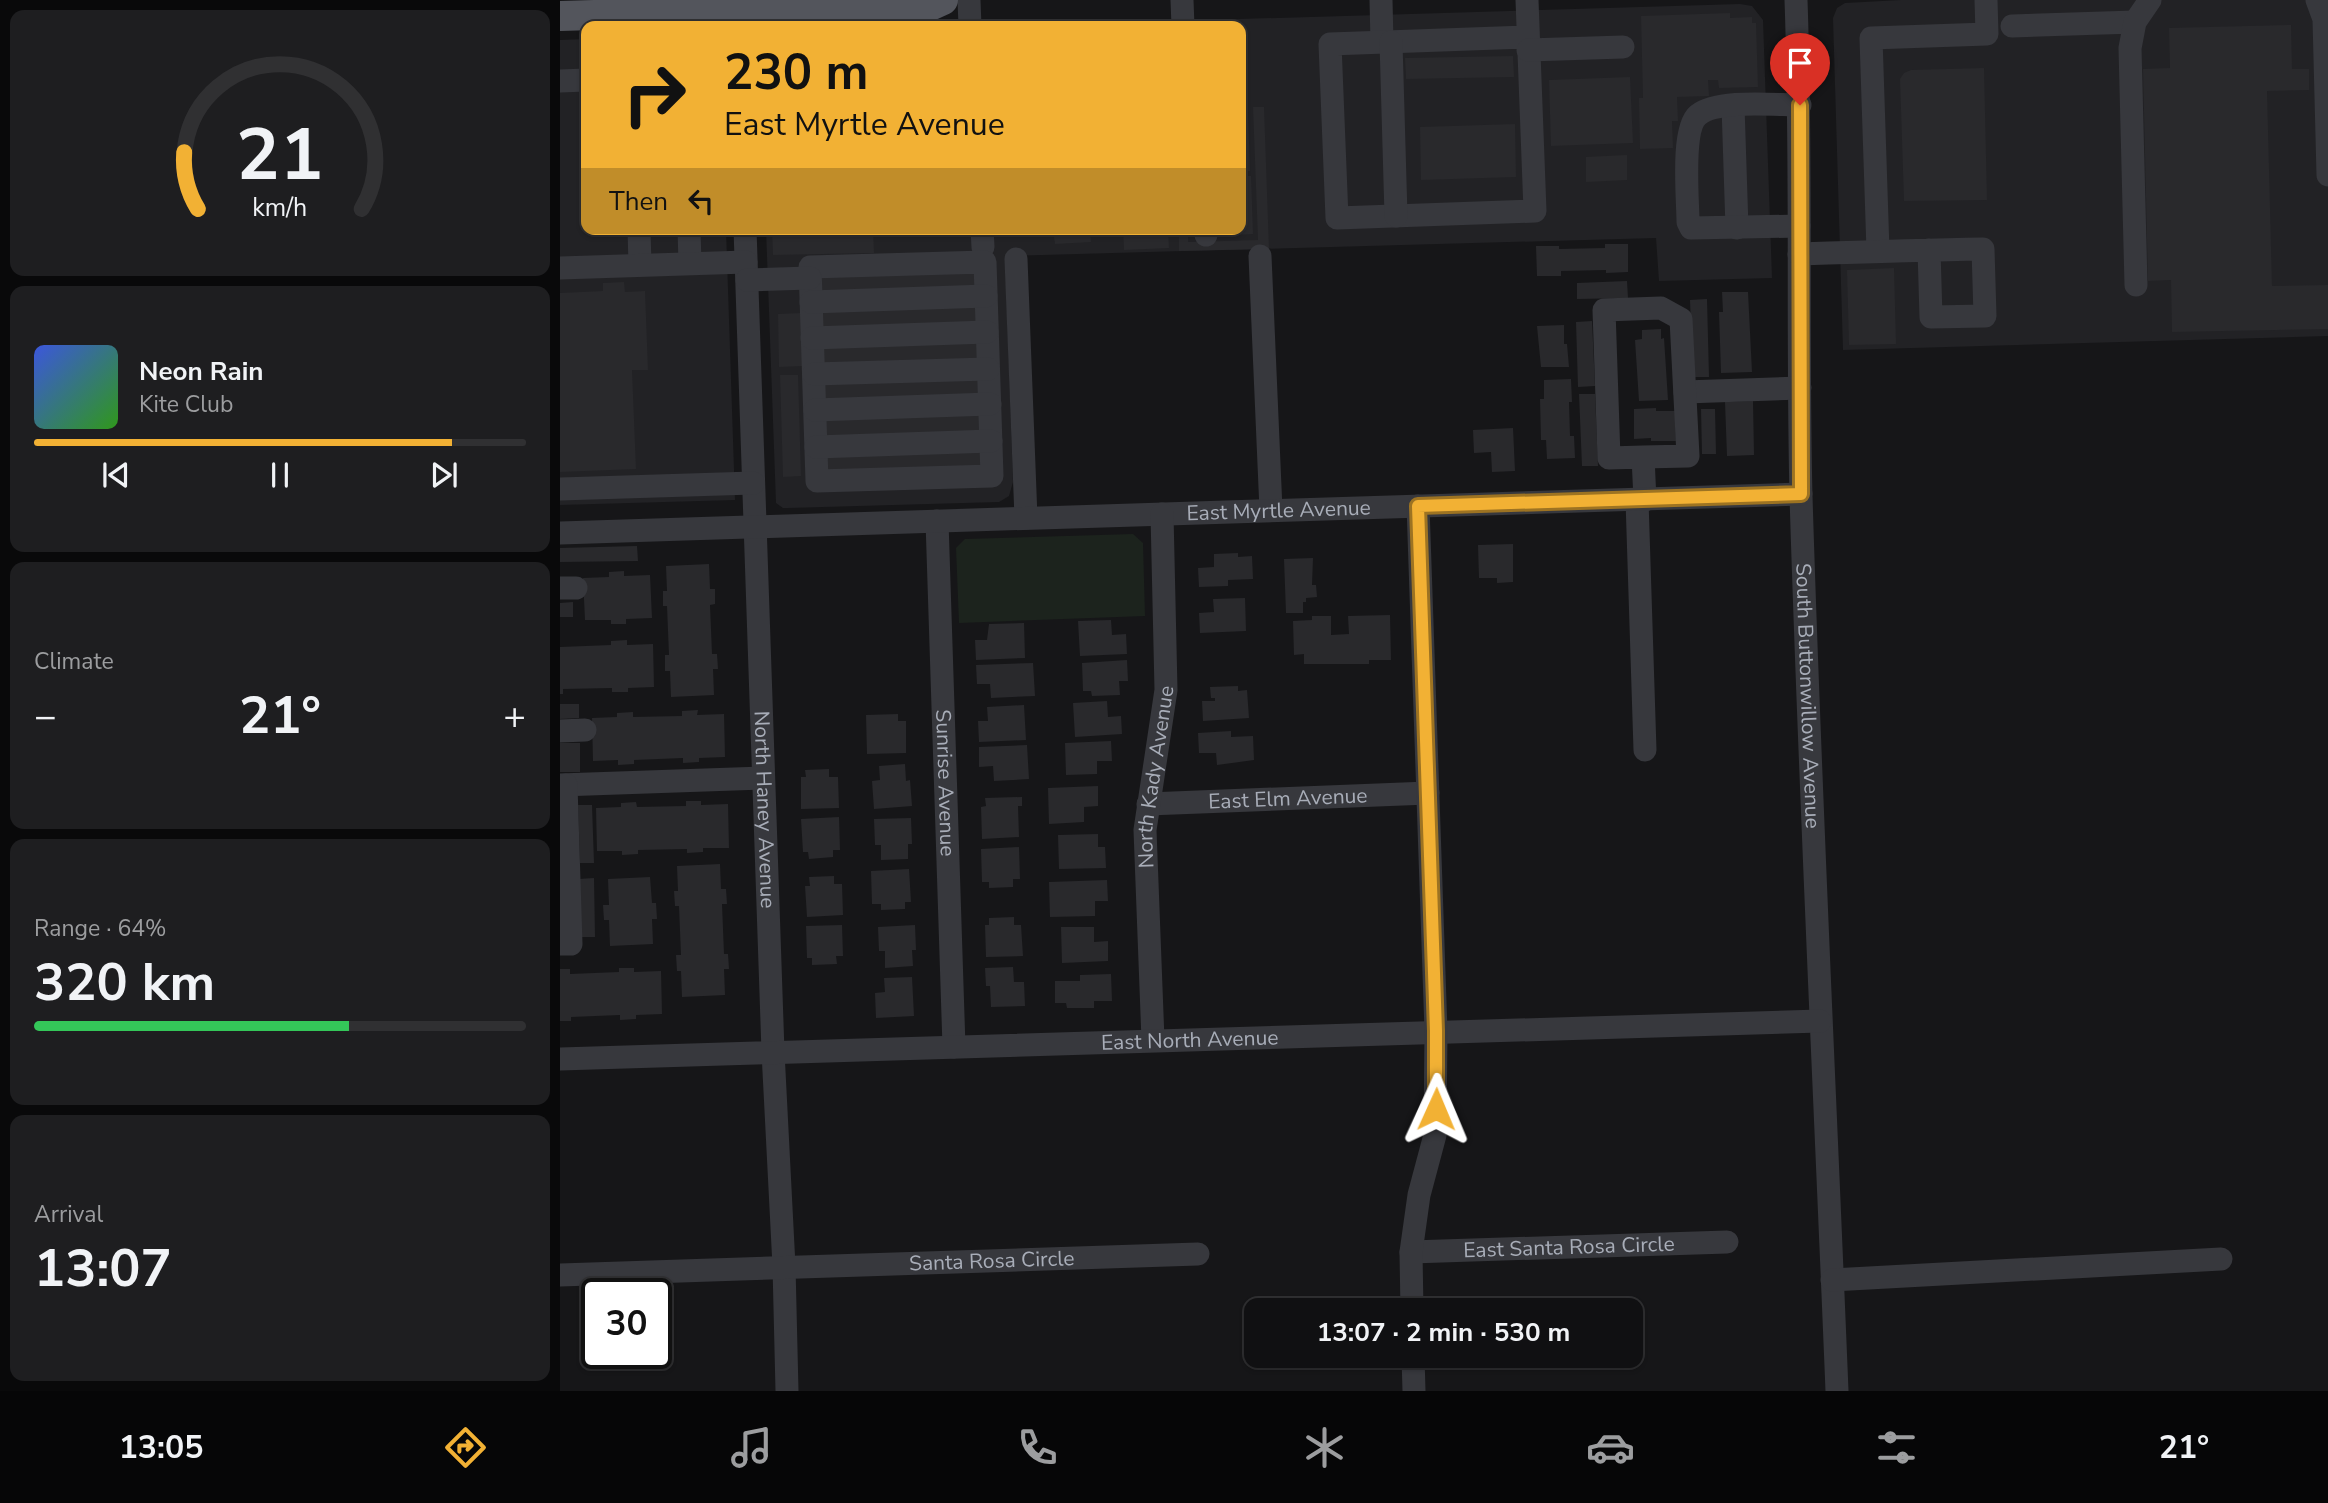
<!DOCTYPE html>
<html lang="en">
<head>
<meta charset="utf-8">
<style>
  :root { --surface:#101012; --page:#1e1e20; --text:#f1f3f6; --muted:#9c9d9f; --line:#303032; --accent:#f2b134 }
  body { margin:0; font-family:"Nunito Sans",sans-serif; background:var(--page); color:var(--text); height:100vh; display:flex; flex-direction:column; font-size:26px; white-space:nowrap }
  * { box-sizing:border-box; margin:0 }
  p { font-size:23px; color:var(--muted) }
  .icon { flex:none; width:38px; height:38px; fill:none; stroke:currentColor; stroke-width:2; stroke-linecap:round; stroke-linejoin:round }
  .map { position:relative; flex:1; overflow:hidden }
  .details { display:flex; flex-direction:column; gap:10px; padding:10px; background:#09090a; width:560px }
  .details>* { flex:none }
  .guide { position:absolute; left:21px; top:21px; width:665px; height:214px; border-radius:14px; box-shadow:0 2px 5px #0004,0 0 0 2px var(--line); background:#f2b134; color:#111; overflow:hidden }
  .speed { position:absolute; left:21px; top:1278px; display:flex; gap:14px; font-size:35px; font-weight:700; text-align:center }
  .speed>* { display:grid; place-content:center; width:91px; height:91px; border-radius:50%; background:var(--surface); box-shadow:0 2px 5px #0004,0 0 0 2px var(--line); line-height:1 }
  .speed .limit { border:4px solid #111; border-radius:10px; background:#fff; color:#111 }
  .pin { position:absolute; display:grid; place-items:center; width:60px; height:60px; color:#fff; margin:-72px -30px; border-radius:50% 50% 50% 0; rotate:-45deg; box-shadow:0 0 7px #0007 }
  .pin .icon { rotate:45deg }
  .me { position:absolute; width:77px; margin:-38px; rotate:1deg; stroke-linejoin:round; filter:drop-shadow(0 0 5px #0008) }
  .turn { display:flex; align-items:center; gap:24px; height:147px; padding:0 28px; font-size:32px }
  .turn .icon { width:91px; height:91px; stroke-width:2.5 }
  .turn b { display:block; font-size:49px; line-height:60px }
  .then { display:flex; align-items:center; height:66px; padding:0 28px; background:#0003; gap:14px; font-size:26px }
  .big { font-size:52px; font-weight:700; line-height:1.1 }
  .details .card { flex:1; display:flex; flex-direction:column; justify-content:center; gap:10px; min-width:0; padding:0 24px; border-radius:14px; background:var(--page) }
  .details .dial { align-items:center; gap:0 }
  .dial svg { height:182px; overflow:visible; fill:none; stroke:var(--line); stroke-width:7; stroke-linecap:round; text-anchor:middle }
  .dial text { fill:var(--text); stroke:none }
  .song { display:flex; align-items:center; gap:21px }
  .cover { width:84px; height:84px; border-radius:10px; background:linear-gradient(135deg,hsl(230 70% 55%),hsl(110 70% 35%)) }
  .played { height:7px; border-radius:4px; background:linear-gradient(90deg,var(--accent) 85%,var(--line) 85%) }
  .keys { display:flex; justify-content:space-around; direction:ltr }
  .heat { display:flex; justify-content:space-between; align-items:center; font-size:38px; direction:ltr }
  .charge { height:10px; border-radius:5px; background:linear-gradient(90deg,#34c759 64%,var(--line) 0) }
  .trip { position:absolute; left:684px; top:1298px; width:399px; height:70px; border-radius:14px; background:var(--surface); box-shadow:0 2px 5px #0004,0 0 0 2px var(--line); font-weight:700; line-height:70px; text-align:center }
  .menu { display:flex; height:112px; justify-content:space-around; align-items:center; background:#060607; color:var(--muted) }
  .menu .icon { width:49px; height:49px }
  .menu .on { color:var(--accent) }
  .menu b { font-size:32px; color:var(--text) }
  main { display:flex; flex:1; min-height:0 }
  .map>svg:first-child { display:block }
  .built { fill:#222225 }
  .green { fill:#1c231d }
  .building { fill:#29292c }
  .lines { fill:none; stroke-linecap:round; stroke-linejoin:round }
  .minor { stroke:#37383d; stroke-width:23 }
  .major { stroke:#53555c; stroke-width:30 }
  .route-casing { stroke:#9d7322; stroke-width:18 }
  .route { stroke:#f2b134; stroke-width:12 }
  .labels { text-anchor:middle; dominant-baseline:central; stroke-width:7; stroke-linejoin:round; paint-order:stroke }
  .street-label { font-size:21px; fill:#a8adb8; stroke:#111113 }
</style>
</head>
<body>
<main>
<section class="details">
<div class="card dial"><svg viewBox="0 0 100 80">
<path d="M14 69A42 42 0 1 1 86 69"/>
<path d="M14 69A42 42 0 0 1 8 44" stroke="#f2b134"/>
<text x="50" y="56" font-size="32" font-weight="700">21</text>
<text x="50" y="72" font-size="11">km/h</text>
</svg></div>
<div class="card">
<div class="song"><i class="cover"></i><div><b>Neon Rain</b><p>Kite Club</p></div></div>
<div class="played"></div>
<div class="keys"><svg class="icon" aria-label="previous" viewBox="0 0 24 24"><path d="M18 5L8 12l10 7zM5 5v14"/></svg><svg class="icon" aria-label="pause" viewBox="0 0 24 24"><path d="M8 5v14M16 5v14"/></svg><svg class="icon" aria-label="next" viewBox="0 0 24 24"><path d="M6 5l10 7-10 7zM19 5v14"/></svg></div>
</div>
<div class="card"><p>Climate</p>
<div class="heat"><a>−</a><b class="big">21°</b><a>+</a></div>
</div>
<div class="card"><p>Range · 64%</p><b class="big">320 km</b><div class="charge"></div></div>
<div class="card"><p>Arrival</p><b class="big">13:07</b></div>
</section>
<div class="map">
<svg width="1768" height="1391" viewBox="0 0 1768 1391">
  <rect width="100%" height="100%" fill="#161618"/>
  <path class="built" d="M1341 0H1768V336L1283 350 1273 18 1277 8 1285 3Z
    M1180 4 1192 6 1203 20 1212 278 1099 281 1096 238 445 256 453 482 449 496 439 502 228 508H223L216 503 206 229H681V26H449Z
    M26 39V229H166L175 500 0 505V40Z"/>
  <path class="green" d="M573 534 583 543 585 616 399 623 396 548 405 539Z"/>
  <path class="building" d="M1170 13V18L1192 17V23H1196L1198 87 1159 88 1158 80H1148L1149 96 1117 97 1118 121H1112L1113 148 1080 149 1079 98H1083L1081 16Z
    M1731 25 1732 69H1749V90L1707 91 1712 286 1768 285V329L1612 332 1611 280 1588 281 1583 69 1610 68 1609 28Z
    M953 56 954 77 846 79 845 58Z
    M1424 68 1427 200 1344 201 1340 79 1344 73 1351 70Z
    M1070 77 1073 143 991 146 989 80Z
    M693 107H704L709 249 619 251V229H628V242L698 240Z
    M681 112H688L690 171H681Z
    M955 124 956 177 861 180 860 127Z
    M1067 155V180L1026 182V157Z
    M681 176H691L693 234 677 235V229H681Z
    M212 229H313L314 253 213 255Z
    M488 229H530L531 242 495 244 494 237H489Z
    M563 229H608L609 248 564 250Z
    M1045 244H1068V272L1046 273V270L1001 271V276H977L976 246H999V249L1045 248Z
    M1334 268 1336 344 1289 345 1287 270Z
    M419 269 420 290 259 294 258 273Z
    M1067 281 1068 298 1017 299V283Z
    M64 282 65 292 85 291 88 370H72L76 469 0 472V293L43 291V283Z
    M1162 292H1188L1192 372 1161 373 1159 312H1163Z
    M1147 299 1149 377H1133L1130 300Z
    M421 305 422 326 260 331V310Z
    M241 313 243 366 219 367 218 314Z
    M1032 321 1035 386 1018 387 1016 322Z
    M1004 325V344H1007L1009 367H981L977 326Z
    M1101 329V339L1104 338 1108 400 1079 401 1075 340 1082 339V330Z
    M422 341V363L261 367 260 346Z
    M220 375H238L241 476 223 477Z
    M423 377V398L262 403 261 382Z
    M1011 379 1012 402H1009L1010 436H1014L1015 458 987 459 986 440H981L980 399H984V380Z
    M1019 394H1035L1038 466H1022Z
    M1193 401 1194 455 1167 456 1165 402Z
    M1096 408V411H1115L1116 441H1091V438L1074 439V409Z
    M1141 409H1155L1156 454H1142Z
    M423 413 424 435 262 439V418Z
    M953 428 955 471 932 472 931 452 914 453 913 430Z
    M424 449 425 470 263 475V454Z
    M953 544V582L937 583V578H919L918 545Z
    M77 546 78 561 0 562V548Z
    M678 553V557L692 556 693 579 668 580V586L639 587 638 568 654 567V554Z
    M753 558 752 585H756L757 597 746 598V602H743V613H726L724 559Z
    M149 564 150 589H155V604L150 605 152 654H157L158 669H153L154 695 111 697 110 671H105V655H109L107 606H103V591H107L106 566Z
    M64 571V576L90 575 92 618 66 619V624H51V620H25L23 578 49 577V572Z
    M685 598 686 631 640 633 639 613 654 612 653 599Z
    M13 602V617H0V603Z
    M830 615 831 660H809V664H744V654L734 655 733 621 752 620V616H771V635L789 634 788 616Z
    M551 620 552 635 566 634 567 654 520 656 518 621Z
    M464 623 465 658 416 660 415 640H427L429 624Z
    M67 640V645L93 644 94 687 68 688V692H52V688L3 689V694H0V647L51 645V641Z
    M567 660 568 681H559L560 695 532 696 531 691H523L522 663Z
    M473 663 475 696 431 698 430 684H417L416 665Z
    M678 686V691L687 690 689 718 643 721 642 701H655V698H651L650 687Z
    M547 701 548 717 561 716 562 734 515 737 513 703Z
    M0 704H19V718L0 719Z
    M464 705 466 740 419 742 418 721H428L427 707Z
    M138 710 137 715 164 714 165 757 139 758V762L123 763V758L74 760V764L58 765V760L33 761 32 718 57 717V713L73 712V717L122 716V711Z
    M338 714V721H346V753L307 754 306 715Z
    M671 731V737L693 736 694 760 657 765 656 753H639L638 733Z
    M551 741 552 761H537V774L506 775 505 743Z
    M0 743H20V772H0Z
    M467 745 469 779 434 781 433 766 419 767V747Z
    M345 764 346 781 350 780 352 806 314 809 312 781 320 780 319 766Z
    M269 769V777H278L279 808 241 809V777H246L245 770Z
    M538 786V806L524 807V822L489 824 488 788Z
    M462 797V806H458L459 837 422 839 421 807 426 806 425 798Z
    M126 801H141V805L168 804 169 848H143V852L127 853V849L78 850V854L62 855V851H37L36 808 61 807V803L76 802 77 807 126 806Z
    M18 805H32L34 863H20Z
    M279 817 280 850H273V857L249 859 248 852H243L241 819Z
    M351 818 352 844H348V859L321 860V845H315L314 819Z
    M538 834V847H545L546 868 499 869 498 835Z
    M459 847 460 879H453V887L429 888V882H422L421 849Z
    M160 864 161 889H166L167 904H162L164 954H168L169 969H164L165 995 122 997 121 971H117L116 955H121L119 906H115L114 891H118L117 866Z
    M349 869 351 902H345V909L321 910V904H312L311 871Z
    M274 876V884H282L283 915 247 917 245 886H250L249 877Z
    M90 877 92 903H96L97 919H92L93 944 50 946 49 920H44L43 905H49L48 879Z
    M34 878 35 937H21L19 879Z
    M547 880 548 901H535V916L490 917 489 882Z
    M454 917V925H461L463 956 426 957 425 925H429V918Z
    M282 925 283 956H276L277 964 252 965V958H247L246 926Z
    M355 925 356 950H352L353 966 325 968V951H319L318 927Z
    M501 927H534V942L548 941V961L502 963Z
    M453 967 454 982H464L465 1006 431 1007 430 986H426L425 968Z
    M59 968H74V972L101 971 102 1014 76 1015V1019L60 1020V1015L11 1017V1021H0V969H10V974L59 972Z
    M551 974 552 1001H534V1008H507L506 1003H495V981H520V975Z
    M352 977 354 1016 316 1018 315 993 325 992 324 978Z"/>
  <g class="lines">
    <g class="minor">
      <path d="M409 0 410 26"/>
      <path d="M622 0 623 26"/>
      <path d="M821 0 822 42"/>
      <path d="M967 0 975 211 777 218 770 44 968 37"/>
      <path id="s1" d="M1236 0C1242 165 1237 331 1241 496 1250 795 1265 1093 1277 1391"/>
      <path d="M1757 0 1764 19 1768 175"/>
      <path d="M1452 26 1575 22"/>
      <path d="M831 42 836 216"/>
      <path d="M968 50 1063 47"/>
      <path d="M0 81 26 80"/>
      <path d="M1173 106 1177 228"/>
      <path d="M1239 226 1131 228 1128 222C1128 200 1121 129 1138 115 1157 99 1215 105 1240 105"/>
      <path d="M79 229 80 265"/>
      <path d="M129 229 130 263"/>
      <path id="s2" d="M185 229 213 1052 224 1266 227 1391"/>
      <path d="M422 229 423 247"/>
      <path d="M646 229V235"/>
      <path d="M1318 251 1311 38 1427 34 1426 0"/>
      <path d="M1239 254C1300 252 1362 250 1423 249L1425 316 1371 317 1369 250"/>
      <path d="M700 256 711 510"/>
      <path d="M456 259 466 518"/>
      <path d="M425 262 432 476 257 481 250 267Z"/>
      <path d="M0 268 186 262"/>
      <path d="M187 280 250 278"/>
      <path d="M1576 285 1570 48 1575 22 1590 0"/>
      <path d="M251 302 426 296"/>
      <path d="M252 338 427 332"/>
      <path d="M254 374 428 369"/>
      <path d="M1125 392 1240 388"/>
      <path d="M255 410 430 404"/>
      <path d="M256 447 431 441"/>
      <path d="M1083 457 1128 456 1121 319 1101 308 1044 310 1049 458 1083 457 1085 500"/>
      <path d="M0 489 193 483"/>
      <path d="M1077 500 1085 750"/>
      <path id="s3" d="M377 521 394 1047"/>
      <path id="s4" d="M0 533 1241 494"/>
      <path d="M0 588H16"/>
      <path d="M0 731 25 730"/>
      <path d="M0 785 203 778"/>
      <path id="s5" d="M588 804 868 793"/>
      <path d="M0 944H11L6 785"/>
      <path id="s6" d="M593 1040 585 830 606 690 602 514"/>
      <path id="s7" d="M0 1059 1260 1021"/>
      <path id="s8" d="M851 1252 1167 1242"/>
      <path id="s9" d="M0 1275 638 1254"/>
      <path d="M1272 1280 1661 1259"/>
      <path d="M852 1311 851 1252 859 1195 875 1135 876 1031 858 506"/>
      <path d="M853 1356 854 1391"/>
    </g>
    <path class="major" d="M0 16 372 5 383 0"/>
  </g>
  <g class="lines">
    <defs>
      <path id="route" d="M876 1109V1031L858 506 1241 494 1240 105"/>
    </defs>
    <use href="#route" class="route-casing"/>
    <use href="#route" class="route"/>
  </g>
  <g class="labels">
    <g class="street-label">
      <text stroke="none"><textPath href="#s4" startOffset="719">East Myrtle Avenue</textPath></text>
      <text stroke="none"><textPath href="#s1" startOffset="696">South Buttonwillow Avenue</textPath></text>
      <text stroke="none"><textPath href="#s6" startOffset="264">North Kady Avenue</textPath></text>
      <text stroke="none"><textPath href="#s3" startOffset="262">Sunrise Avenue</textPath></text>
      <text stroke="none"><textPath href="#s5" startOffset="140">East Elm Avenue</textPath></text>
      <text stroke="none"><textPath href="#s2" startOffset="581">North Haney Avenue</textPath></text>
      <text stroke="none"><textPath href="#s7" startOffset="630">East North Avenue</textPath></text>
      <text stroke="none"><textPath href="#s8" startOffset="158">East Santa Rosa Circle</textPath></text>
      <text stroke="none"><textPath href="#s9" startOffset="432">Santa Rosa Circle</textPath></text>
    </g>
  </g>
</svg>
<div class="speed"><div class="limit">30</div></div>
<div class="pin" style="left:1240px;top:105px;background:#d93025"><svg class="icon" aria-label="arrive" viewBox="0 0 24 24"><path d="M6 21V4h12l-3 4 3 4H6"/></svg></div>
<svg class="me" style="left:876px;top:1109px" viewBox="-20 -20 40 40"><path d="M0-17L14 15 0 8-14 15z" fill="#f2b134" stroke="#fff" stroke-width="4"/></svg>
<div class="trip">13:07 · 2 min · 530 m</div>
<div class="guide">
<div class="turn"><svg class="icon" aria-label="right" viewBox="0 0 24 24"><path d="M7 20v-9h11M14 6l5 5-5 5"/></svg><div><b>230 m</b>East Myrtle Avenue</div></div>
<div class="then">Then<svg class="icon" aria-label="left" viewBox="0 0 24 24"><path d="M17 20v-9H6M10 6l-5 5 5 5"/></svg></div>
</div>
</div>
</main>
<nav class="menu">
<b>13:05</b>
<svg class="icon on" aria-label="directions" viewBox="0 0 24 24"><path d="M12 3l9 9-9 9-9-9zM9 14v-3h6M13 9l2 2-2 2"/></svg>
<svg class="icon" aria-label="music" viewBox="0 0 24 24"><path d="M9 18V5l10-2v13"/><circle cx="6" cy="18" r="3"/><circle cx="16" cy="16" r="3"/></svg>
<svg class="icon" aria-label="phone" viewBox="0 0 24 24"><path d="M5 4h4l2 5-3 2q2 4 5 5l2-3 5 2v4C11 20 4 13 5 4z"/></svg>
<svg class="icon" aria-label="climate" viewBox="0 0 24 24"><path d="M12 3v18M4 7l16 10M4 17L20 7"/></svg>
<svg class="icon" aria-label="car" viewBox="0 0 24 24"><path d="M5 17H2v-5l4-1 3-4h7l3 4 3 1v5h-3M9 17h6M6 11h13"/><circle cx="7" cy="17" r="2"/><circle cx="17" cy="17" r="2"/></svg>
<svg class="icon" aria-label="filters" viewBox="0 0 24 24"><path d="M4 7h16M4 17h16"/><circle cx="9" cy="7" r="2"/><circle cx="15" cy="17" r="2"/></svg>
<b>21°</b>
</nav>
</body>
</html>
